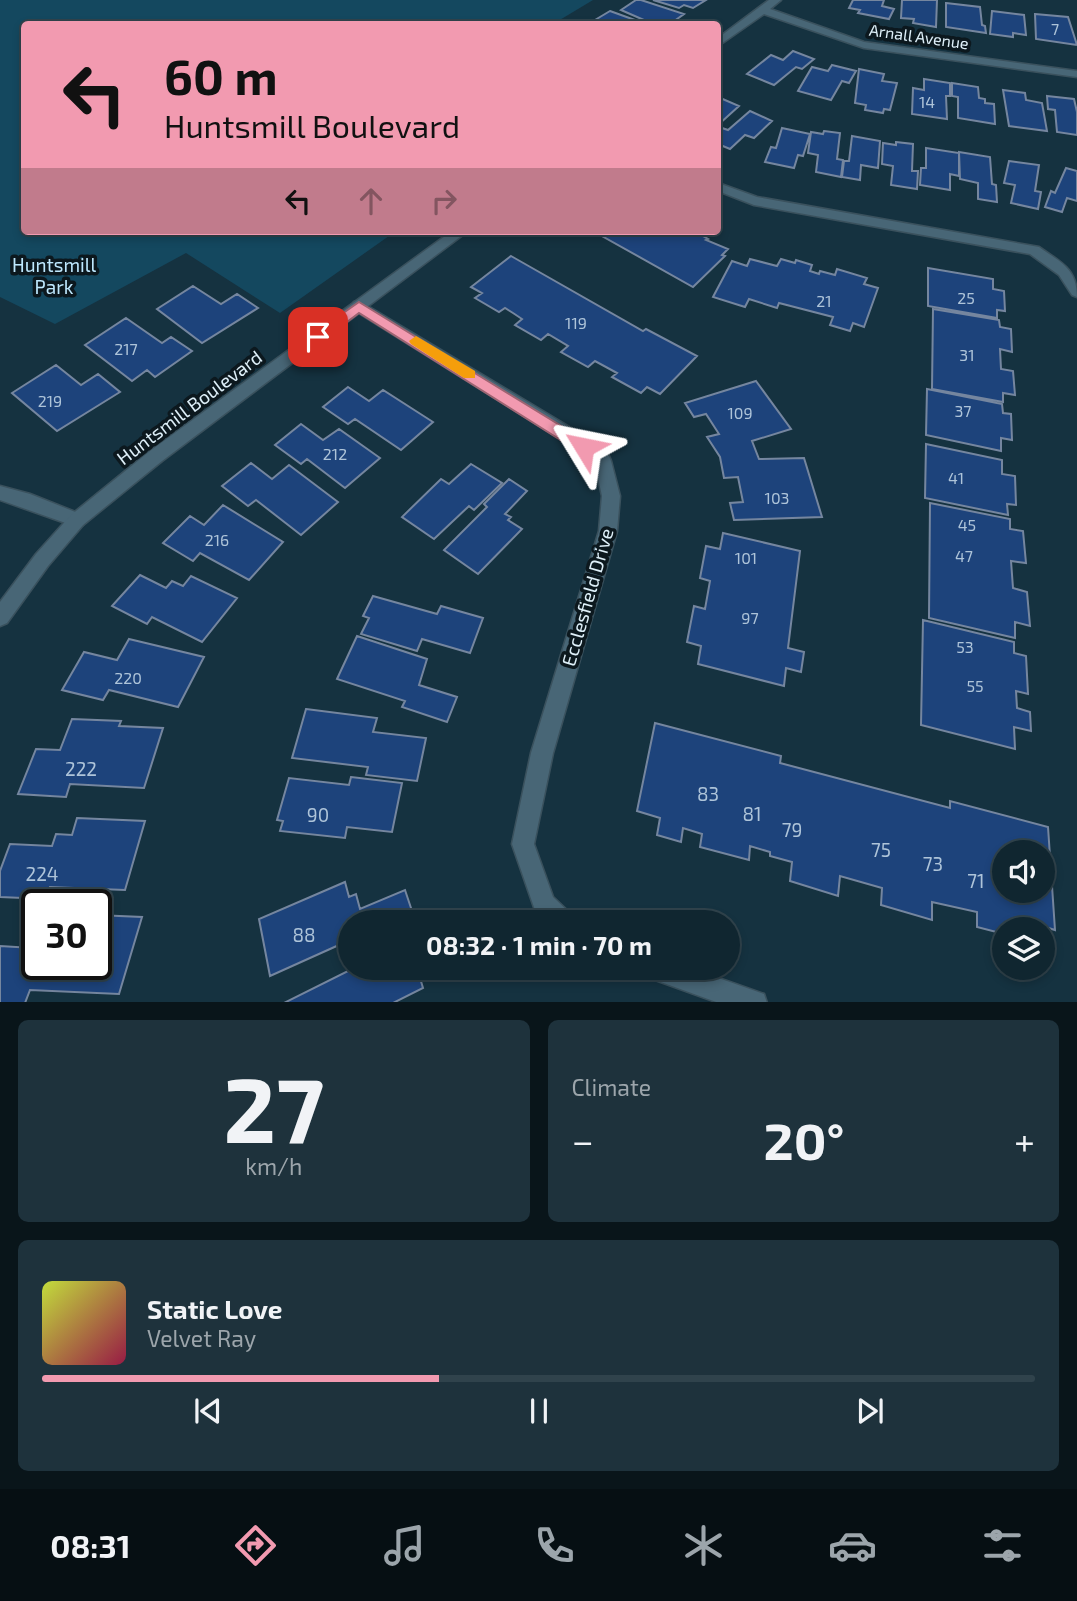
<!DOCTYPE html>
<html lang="en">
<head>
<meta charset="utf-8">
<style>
  :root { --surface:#102630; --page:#1e323c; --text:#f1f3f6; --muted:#9ca5ab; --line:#30434c; --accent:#f29ab0 }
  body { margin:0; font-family:"Exo 2",sans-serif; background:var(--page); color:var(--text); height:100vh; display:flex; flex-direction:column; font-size:26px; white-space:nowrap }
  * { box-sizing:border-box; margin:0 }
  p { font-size:23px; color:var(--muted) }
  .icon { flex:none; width:38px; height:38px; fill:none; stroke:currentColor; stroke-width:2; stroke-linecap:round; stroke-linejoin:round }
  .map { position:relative; height:1002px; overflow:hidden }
  .panel { display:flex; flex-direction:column; gap:18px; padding:18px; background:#09151a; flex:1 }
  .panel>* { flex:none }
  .hud { position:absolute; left:21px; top:21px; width:700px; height:214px; border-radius:7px; box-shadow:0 4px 10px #0003,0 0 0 2px var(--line); background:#f29ab0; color:#111; overflow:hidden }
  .fabs { position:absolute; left:992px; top:840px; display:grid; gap:14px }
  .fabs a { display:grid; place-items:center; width:63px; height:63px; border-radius:50%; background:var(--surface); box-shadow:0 4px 10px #0003,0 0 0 2px var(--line); font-size:35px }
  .speed { position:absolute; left:21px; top:889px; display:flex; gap:14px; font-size:35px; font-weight:700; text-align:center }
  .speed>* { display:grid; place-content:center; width:91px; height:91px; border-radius:50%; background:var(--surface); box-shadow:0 4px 10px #0003,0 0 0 2px var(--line); line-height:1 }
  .speed .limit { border:4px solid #111; border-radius:10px; background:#fff; color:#111 }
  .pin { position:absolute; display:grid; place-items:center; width:60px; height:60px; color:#fff; margin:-30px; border-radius:14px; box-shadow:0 4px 10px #0006 }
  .me { position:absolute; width:77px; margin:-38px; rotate:305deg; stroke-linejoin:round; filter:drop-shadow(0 0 5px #0008) }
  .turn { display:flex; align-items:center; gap:24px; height:147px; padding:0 28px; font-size:32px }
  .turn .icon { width:91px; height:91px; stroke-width:2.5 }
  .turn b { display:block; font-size:49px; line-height:60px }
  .lanes { display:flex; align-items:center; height:66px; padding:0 28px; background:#0003; justify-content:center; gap:35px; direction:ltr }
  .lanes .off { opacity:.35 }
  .big { font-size:52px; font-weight:700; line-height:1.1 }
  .panel .tile { flex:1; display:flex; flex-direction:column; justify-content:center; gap:10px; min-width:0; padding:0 24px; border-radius:10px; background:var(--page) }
  .panel .dial { align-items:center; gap:0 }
  .dial b { font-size:91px; line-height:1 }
  .song { display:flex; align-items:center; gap:21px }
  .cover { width:84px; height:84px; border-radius:10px; background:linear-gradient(135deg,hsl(70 70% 55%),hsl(340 70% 35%)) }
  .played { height:7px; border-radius:4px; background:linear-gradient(90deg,var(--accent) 40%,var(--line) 40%) }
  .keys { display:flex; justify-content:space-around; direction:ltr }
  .heat { display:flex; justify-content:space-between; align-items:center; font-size:38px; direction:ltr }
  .panel .tiles { flex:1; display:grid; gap:18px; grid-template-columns:1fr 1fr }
  .tile:last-child { grid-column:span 2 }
  .trip { position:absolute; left:338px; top:910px; width:402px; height:70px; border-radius:35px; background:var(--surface); box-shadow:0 4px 10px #0003,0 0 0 2px var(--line); font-weight:700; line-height:70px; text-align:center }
  .menu { display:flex; height:112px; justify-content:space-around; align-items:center; background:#060f13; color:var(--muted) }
  .menu .icon { width:49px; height:49px }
  .menu .selected { color:var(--accent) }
  .menu b { font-size:32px; color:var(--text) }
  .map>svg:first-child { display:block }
  .green { fill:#14485f }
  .building { fill:#1d437b; stroke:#75869f; stroke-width:2; fill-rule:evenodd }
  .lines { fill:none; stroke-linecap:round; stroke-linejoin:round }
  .minor-casing { stroke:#3a515d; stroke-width:3 }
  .tertiary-casing { stroke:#3a515d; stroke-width:3 }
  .minor { fill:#486676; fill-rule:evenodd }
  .tertiary { fill:#486676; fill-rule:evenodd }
  .route { fill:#f29ab0; stroke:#9d6472; stroke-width:2 }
  .slow { fill:#f59e0b }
  .labels { text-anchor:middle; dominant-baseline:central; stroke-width:7; stroke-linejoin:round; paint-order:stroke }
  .number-label { font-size:16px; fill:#aec4d9 }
  .far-street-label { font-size:16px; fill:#deeff8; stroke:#0c181e }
  .park-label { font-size:19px; fill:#bee8fe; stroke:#0c181e }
  .street-label { font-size:19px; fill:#deeff8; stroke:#0c181e }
  .near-number-label { font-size:19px; fill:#aec4d9 }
</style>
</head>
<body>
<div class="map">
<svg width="1077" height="1003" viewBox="0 0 1077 1003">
  <rect width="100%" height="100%" fill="#153240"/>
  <path class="green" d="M0 0H593L553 24H24V231H396L280 313 186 253 55 324 0 297Z"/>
  <path class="building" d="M636 0H641L684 14 670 24H653L621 10Z
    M653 0H706L693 8 684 5 679 8Z
    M853 0H884L882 6 894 9 889 19 858 13 860 10 849 8Z
    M902 0H937L936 27 913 23 914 19 901 18Z
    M946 3 980 7 982 25 985 26 986 33 946 27Z
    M610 11 646 24 590 23Z
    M992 11 1024 15 1026 35 1013 33V37L990 34Z
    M1035 14 1068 17 1077 45 1036 39Z
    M793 51 814 59 802 69 796 67 774 85 747 74 771 55 783 60Z
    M832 65 856 71 849 83 842 81 831 100 798 91 812 67 828 71Z
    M859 69 884 74 882 81 897 83 890 110 884 109 883 113 865 110 866 105 855 103Z
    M924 79 950 83V96H946L947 119 912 114 913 88 924 90Z
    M952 83 978 87 979 98 985 99V103L994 104 995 124 958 118V97L952 96Z
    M1003 90 1025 93 1026 100 1042 103 1047 131 1009 126Z
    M1047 96 1074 99 1077 112V135L1057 132 1055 110 1048 109Z
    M718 97 739 106 718 125Z
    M750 111 772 121 754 138 745 135 730 149 718 144V132L722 128 728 130Z
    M782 128 810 134 803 156 798 155 794 168 765 162 771 147 776 148Z
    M824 131 840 133 837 159 843 160 841 177 816 172 818 155 808 153 811 132 823 134Z
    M852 136 880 141 878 168 861 165 860 180 842 177 844 161H849Z
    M896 142 913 144 912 171H918L917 189 891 185 893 166 882 164 883 143 896 145Z
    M926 148 959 153V176L950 174V190L920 185 921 168H926Z
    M959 152 990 157 992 184 996 185 997 202 978 199V183L960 179Z
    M1009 161 1039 165 1035 191 1041 192 1038 209 1011 203 1015 185 1004 183Z
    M1066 168 1077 171V201L1067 198 1062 212 1045 207 1051 191 1055 193Z
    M593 231H694L708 239 706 240 728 249 722 255 725 256 693 287Z
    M511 256 643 331 646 329 697 356 660 394 647 387 641 393 612 377 617 373 595 361 588 367 561 352 568 346 548 334 541 340 515 325 522 319 513 313 505 308 499 312 475 298 482 293 471 287Z
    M750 259 777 266 781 259 795 263 796 260 812 265 810 271 819 274 820 271 835 275 837 269 867 278 864 284 878 288 864 327 853 323 850 331 830 325 833 317 779 303 777 308 749 299 745 307 713 297 732 261 747 266Z
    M928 268 993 279V289L1004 291 1005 311 997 310V318L928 306Z
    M193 286 221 304 237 294 258 308 202 343 157 309Z
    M933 309 999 320 1000 327 1011 329 1012 352 1000 349 1001 369 1013 371 1015 395 1003 393V402L932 389Z
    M126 318 162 343 171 337 192 351 155 377 147 370 132 381 85 345Z
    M56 365 81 385 98 374 120 392 57 431 12 393Z
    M756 381 791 429 752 441 759 459 804 458 822 517 734 520 730 503 743 502 738 477 724 478 720 457 707 437 719 434 706 414 694 417 685 403Z
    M348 387 369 401 383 390 433 422 401 450 355 419 348 424 323 407Z
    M927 389 1002 404 1003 413 1011 414 1012 440 1001 438V451L926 435Z
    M301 424 323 440 339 429 380 458 345 488 307 459 301 464 275 445Z
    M926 444 1002 460V474L1015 476 1016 505 1007 504 1008 515 925 498Z
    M251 463 272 479 289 465 338 502 301 535 256 500 248 506 222 486Z
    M471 464 502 483 474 510 469 506 434 539 402 517 441 479 449 484Z
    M509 479 527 491 505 514 511 517 508 520 522 529 478 574 444 550 487 507 484 504Z
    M930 503 1010 519V529L1023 531 1026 563 1011 561 1013 588 1027 592 1030 626 1015 622V638L929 618Z
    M223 505 283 542 249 580 200 553 193 561 163 543 190 516 204 525Z
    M723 533 800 551 788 648 804 652 801 672 786 668 784 686 698 664 701 646 687 642 694 606 705 609 710 581 700 578 706 546 720 549Z
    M140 575 166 588 172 581 183 586 191 576 237 598 202 642 152 617 147 624 112 606Z
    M373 596 437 614 441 606 483 618 470 653 422 639 417 651 361 634 369 618 363 616Z
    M923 620 1014 642V653L1026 656 1028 694 1016 691 1017 708 1030 712 1031 731 1014 727 1015 749 921 725Z
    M357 636 427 659 419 685 457 697 447 722 402 707 405 701 337 679Z
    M129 639 204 657 178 707 109 690 103 700 62 690 84 652 117 660Z
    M306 709 377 718 373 732 426 738 417 781 366 775 368 767 292 758Z
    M72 719 121 721 119 726 163 728 144 788 70 784 66 797 18 794 36 749 60 750Z
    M655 723 781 756 780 763 950 808V801L1048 827 1055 930 1029 922 1030 929H1004V934L977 927V912L932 902V920L881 905 882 888 840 876 838 896 790 881 792 862 770 856V852L750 846 749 860 700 847 702 834 683 828 681 842 657 835 660 818 637 811ZM1004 852H1043V891H1004Z
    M351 777 402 783 392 832 347 827 345 838 280 831 283 821 277 820 289 778 349 785Z
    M77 818 145 821 125 890 50 887 46 899 0 897V871L10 844 52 846 56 834 72 835Z
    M345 882 349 897 356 894 360 909 405 890 415 920 409 922H350V940L270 976 259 919Z
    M96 915 142 917 119 994 30 990 25 1003H0V946L32 948 37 933V964H96Z
    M354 968H417L423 988 393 1003H284Z"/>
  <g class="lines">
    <defs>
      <path id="minor" d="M718 183 757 197 1039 247C1060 262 1077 268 1077 297L1072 295 1059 275 1030 254 754 205 718 191Z
        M359 301 571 428 609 456 611 461 620 496 617 531 553 753 534 844 553 897 571 914 575 922H546L536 913 512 844 531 753 599 531 602 496 595 464 559 438 354 310 352 306 354 302Z
        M0 486 30 494 83 515 86 520 83 525 77 527 0 500Z
        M644 968H690L764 994 767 1003H719L647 977Z"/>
      <path id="tertiary" d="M769 0H781L770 9 864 42 1077 71V77L864 48 764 14 718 46V38Z
        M452 231H468L162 461 83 525 48 566 7 623 0 626V602L36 554 71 515 150 451Z"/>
    </defs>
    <use href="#minor" class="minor-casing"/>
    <use href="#tertiary" class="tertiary-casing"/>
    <use href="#minor" class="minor"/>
    <use href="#tertiary" class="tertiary"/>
  </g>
  <path class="route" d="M359 302 589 443 591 447 589 451H578L359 313 322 341H313V334Z"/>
  <path class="slow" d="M416 336 475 371V378H464L411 344 409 341Z"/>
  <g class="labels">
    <g class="number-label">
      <text x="1055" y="28">7</text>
      <text x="927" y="101">14</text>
      <text x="966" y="297">25</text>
      <text x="824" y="300">21</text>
      <text x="576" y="322">119</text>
      <text x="126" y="348">217</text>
      <text x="967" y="354">31</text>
      <text x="50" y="400">219</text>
      <text x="963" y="410">37</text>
      <text x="740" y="412">109</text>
      <text x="335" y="453">212</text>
      <text x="956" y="477">41</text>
      <text x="777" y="497">103</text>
      <text x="967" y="524">45</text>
      <text x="217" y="539">216</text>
      <text x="964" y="555">47</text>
      <text x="746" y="557">101</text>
      <text x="750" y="617">97</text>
      <text x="965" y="646">53</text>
      <text x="128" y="677">220</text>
      <text x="975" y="685">55</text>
    </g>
    <g class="far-street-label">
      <text transform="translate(919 36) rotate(8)">Arnall Avenue</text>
    </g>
    <g class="park-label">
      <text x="54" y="264">Huntsmill<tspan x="54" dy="22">Park</tspan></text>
    </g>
    <g class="street-label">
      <text transform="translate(189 407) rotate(-37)">Huntsmill Boulevard</text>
      <text transform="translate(587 597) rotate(-74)">Ecclesfield Drive</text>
    </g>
    <g class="near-number-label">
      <text x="81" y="768">222</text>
      <text x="708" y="793">83</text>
      <text x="752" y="813">81</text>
      <text x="318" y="814">90</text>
      <text x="792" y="829">79</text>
      <text x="881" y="849">75</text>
      <text x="933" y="863">73</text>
      <text x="42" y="873">224</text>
      <text x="976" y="880">71</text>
      <text x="304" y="934">88</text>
    </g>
  </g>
</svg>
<div class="fabs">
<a><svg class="icon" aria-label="sound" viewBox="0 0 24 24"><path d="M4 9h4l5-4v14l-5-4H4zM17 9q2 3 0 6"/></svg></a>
<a><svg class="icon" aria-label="layers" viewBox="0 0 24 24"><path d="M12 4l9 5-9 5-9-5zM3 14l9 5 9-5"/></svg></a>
</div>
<div class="speed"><div class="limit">30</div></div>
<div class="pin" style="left:318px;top:337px;background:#d93025"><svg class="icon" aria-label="arrive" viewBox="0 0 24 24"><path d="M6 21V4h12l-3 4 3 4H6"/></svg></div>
<svg class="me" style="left:584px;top:447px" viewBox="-20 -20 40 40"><path d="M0-17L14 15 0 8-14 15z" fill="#f29ab0" stroke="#fff" stroke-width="4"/></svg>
<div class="trip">08:32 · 1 min · 70 m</div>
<div class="hud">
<div class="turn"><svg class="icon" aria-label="left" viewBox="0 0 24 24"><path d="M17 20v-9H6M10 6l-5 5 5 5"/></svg><div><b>60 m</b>Huntsmill Boulevard</div></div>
<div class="lanes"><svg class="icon" aria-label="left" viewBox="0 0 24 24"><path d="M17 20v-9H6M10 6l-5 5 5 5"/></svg><svg class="icon off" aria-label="ahead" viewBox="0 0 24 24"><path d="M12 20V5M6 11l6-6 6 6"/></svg><svg class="icon off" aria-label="right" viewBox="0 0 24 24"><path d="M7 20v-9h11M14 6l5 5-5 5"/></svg></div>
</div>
</div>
<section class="panel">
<div class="tiles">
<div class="tile dial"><b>27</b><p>km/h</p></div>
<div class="tile"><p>Climate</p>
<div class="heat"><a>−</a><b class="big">20°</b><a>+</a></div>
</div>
<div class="tile">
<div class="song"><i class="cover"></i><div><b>Static Love</b><p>Velvet Ray</p></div></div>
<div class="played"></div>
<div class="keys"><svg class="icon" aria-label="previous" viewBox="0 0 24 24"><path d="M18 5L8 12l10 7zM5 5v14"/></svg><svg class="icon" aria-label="pause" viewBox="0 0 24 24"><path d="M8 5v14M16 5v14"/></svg><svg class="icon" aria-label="next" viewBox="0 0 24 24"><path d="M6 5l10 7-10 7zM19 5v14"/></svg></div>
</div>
</div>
</section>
<nav class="menu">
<b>08:31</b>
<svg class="icon selected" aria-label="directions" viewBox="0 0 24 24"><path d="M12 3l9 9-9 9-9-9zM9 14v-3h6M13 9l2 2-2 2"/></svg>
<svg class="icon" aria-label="music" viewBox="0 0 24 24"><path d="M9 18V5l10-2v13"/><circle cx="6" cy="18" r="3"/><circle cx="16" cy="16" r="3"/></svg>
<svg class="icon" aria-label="phone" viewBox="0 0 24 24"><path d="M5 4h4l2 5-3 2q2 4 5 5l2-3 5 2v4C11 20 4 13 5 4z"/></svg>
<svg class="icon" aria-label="climate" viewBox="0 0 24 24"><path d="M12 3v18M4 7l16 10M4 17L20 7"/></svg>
<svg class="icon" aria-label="car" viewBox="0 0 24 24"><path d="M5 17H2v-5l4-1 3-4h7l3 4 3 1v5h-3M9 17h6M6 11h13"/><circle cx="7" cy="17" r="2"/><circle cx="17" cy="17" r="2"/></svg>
<svg class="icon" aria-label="filters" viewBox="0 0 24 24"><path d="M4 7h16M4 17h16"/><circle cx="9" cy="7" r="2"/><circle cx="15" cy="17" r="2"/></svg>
</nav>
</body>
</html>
